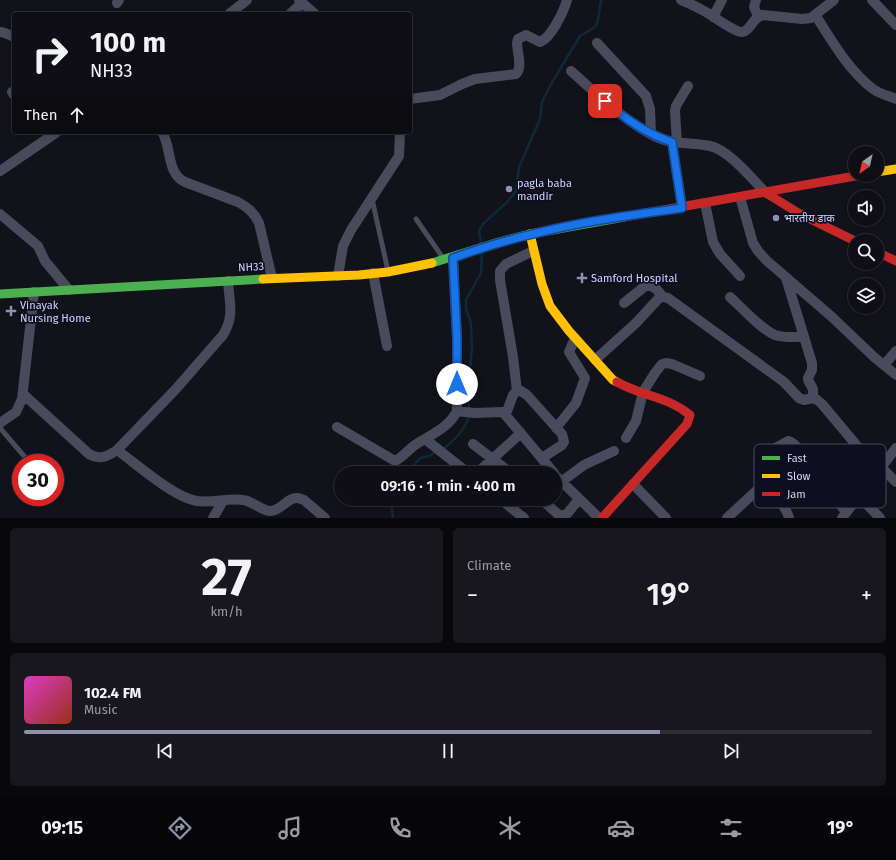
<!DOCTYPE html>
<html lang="en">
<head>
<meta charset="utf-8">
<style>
  :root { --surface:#0e0e14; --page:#17171d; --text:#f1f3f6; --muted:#9b9ca0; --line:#2e2e34; --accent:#8d91ad }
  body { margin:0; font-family:"Fira Sans","Noto Sans Devanagari",sans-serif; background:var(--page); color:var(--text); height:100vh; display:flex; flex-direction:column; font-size:15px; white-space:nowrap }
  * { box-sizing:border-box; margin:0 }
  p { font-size:13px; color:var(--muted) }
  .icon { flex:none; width:22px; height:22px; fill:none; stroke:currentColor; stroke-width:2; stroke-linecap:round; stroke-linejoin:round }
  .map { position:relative; height:518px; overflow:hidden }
  .sheet { display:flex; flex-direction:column; gap:10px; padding:10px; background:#08080b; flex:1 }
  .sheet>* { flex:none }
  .banner { position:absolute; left:12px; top:12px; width:400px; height:122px; border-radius:4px; box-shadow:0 2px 6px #0003,0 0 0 1px var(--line); background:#0e0e14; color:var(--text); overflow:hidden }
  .needle { width:26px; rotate:214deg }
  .tools { position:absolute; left:848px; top:146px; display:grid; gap:8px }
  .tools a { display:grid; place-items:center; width:36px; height:36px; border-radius:50%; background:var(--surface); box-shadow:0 2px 6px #0003,0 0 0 1px var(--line); font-size:20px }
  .speed { position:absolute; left:12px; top:454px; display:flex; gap:8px; font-size:20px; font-weight:700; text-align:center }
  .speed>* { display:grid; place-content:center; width:52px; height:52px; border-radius:50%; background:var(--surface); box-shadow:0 2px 6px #0003,0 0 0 1px var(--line); line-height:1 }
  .speed .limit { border:6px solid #d22; background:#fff; color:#111 }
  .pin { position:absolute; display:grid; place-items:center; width:34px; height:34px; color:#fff; margin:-17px; border-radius:8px; box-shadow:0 2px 6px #0006 }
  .me { position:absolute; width:44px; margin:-22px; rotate:0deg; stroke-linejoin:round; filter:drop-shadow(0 0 3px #0008) }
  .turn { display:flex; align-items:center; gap:14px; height:84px; padding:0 12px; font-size:18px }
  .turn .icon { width:52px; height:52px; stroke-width:2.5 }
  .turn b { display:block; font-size:28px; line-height:34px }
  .then { display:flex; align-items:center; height:38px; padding:0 12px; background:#0003; gap:8px; font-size:15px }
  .big { font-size:30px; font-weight:600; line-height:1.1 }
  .sheet .tile { flex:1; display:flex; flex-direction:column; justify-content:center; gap:6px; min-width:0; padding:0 14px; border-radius:6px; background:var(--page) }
  .sheet .dial { align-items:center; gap:0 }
  .dial b { font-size:52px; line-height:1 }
  .song { display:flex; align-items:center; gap:12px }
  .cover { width:48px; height:48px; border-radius:6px; background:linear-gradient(135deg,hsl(310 70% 55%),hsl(10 70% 35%)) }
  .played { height:4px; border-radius:2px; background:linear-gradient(90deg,var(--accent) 75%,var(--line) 75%) }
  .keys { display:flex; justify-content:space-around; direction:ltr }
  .heat { display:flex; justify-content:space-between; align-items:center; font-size:22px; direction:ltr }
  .sheet .tiles { flex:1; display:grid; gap:10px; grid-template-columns:1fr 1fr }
  .tile:last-child { grid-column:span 2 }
  .trip { position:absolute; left:334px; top:466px; width:228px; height:40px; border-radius:20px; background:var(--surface); box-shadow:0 2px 6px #0003,0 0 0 1px var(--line); font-weight:600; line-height:40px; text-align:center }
  .menu { display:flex; height:64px; justify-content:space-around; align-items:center; background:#060608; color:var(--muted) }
  .menu .icon { width:28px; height:28px }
  .menu .on { color:var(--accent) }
  .menu b { font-size:18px; color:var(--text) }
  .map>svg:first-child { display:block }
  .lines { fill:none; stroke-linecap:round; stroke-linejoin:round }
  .stream { stroke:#0e293a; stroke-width:2.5 }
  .lane { stroke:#474b5b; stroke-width:5 }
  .street { stroke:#474b5b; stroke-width:10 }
  .fast { stroke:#4caf50; stroke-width:9 }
  .slow { stroke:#ffc107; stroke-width:9 }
  .jam { stroke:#c62828; stroke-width:9 }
  .route-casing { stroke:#114b97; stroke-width:10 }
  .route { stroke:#1a73e8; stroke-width:7 }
  .poi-dot { fill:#8d91ad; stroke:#0e0f1e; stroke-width:1.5 }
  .labels { text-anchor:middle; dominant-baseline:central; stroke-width:3.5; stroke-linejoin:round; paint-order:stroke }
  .poi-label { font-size:11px; fill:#cfd5fc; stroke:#0e0f1e; text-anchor:start }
  .street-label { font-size:11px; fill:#cfd5fc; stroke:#0e0f1e }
  .key { fill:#0e0f1e; stroke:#484a61; stroke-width:1 }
  .key-label { font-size:11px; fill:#cfd5fc }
</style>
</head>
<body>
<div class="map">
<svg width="896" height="518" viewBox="0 0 896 518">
  <rect width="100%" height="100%" fill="#12121a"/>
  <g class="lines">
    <path class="stream" d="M481 243 479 231 483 224 506 203 516 191 519 167 540 119 542 102 551 84 580 36 595 27 598 20 601 0
      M469 409 468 388 472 348 471 323 466 309V300L481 273 482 252
      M443 449C455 440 465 430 470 414
      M407 473 420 458 429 456 436 452
      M391 499 393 518"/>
    <path class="lane" d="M372 199 388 271
      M416 219 443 258
      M0 428 30 463"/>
    <path class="street" d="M299 0 315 14
      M681 0C689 3 697 7 704 11 712 15 734 32 742 32 751 31 752 17 763 15L802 19 811 18 834 0
      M756 0 754 7 758 16
      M872 0 896 25
      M117 3 119 0
      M229 14 247 0
      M290 14 302 3
      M816 16C832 41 849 71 873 89 880 94 889 96 896 99
      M713 17 722 0
      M0 32 5 33 14 37
      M597 43 646 96 650 109 651 134
      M571 71C598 95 624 121 656 137 673 145 692 142 710 146 729 150 752 179 766 193
      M12 92 14 95
      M410 99 440 95 462 84 475 79 516 74C523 67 517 52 517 43L518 39 526 35 540 42C551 38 564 11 567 0
      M162 132C172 147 166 173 185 182L238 202C247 207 254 212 259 223L272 278
      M672 142 682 207
      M677 143 675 111 676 106 688 86
      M0 171 57 132
      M740 197 753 243 758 251 766 260 832 317 874 357 896 375
      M705 203 713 242 720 254 740 276
      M0 214 38 246 45 261 69 290
      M373 273 387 346
      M338 276 343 246 351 230 399 156 400 132
      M786 278 812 363V370L808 378V380L813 389V398
      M730 297C741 307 762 330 775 335 784 338 795 337 803 337
      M624 303 644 287C653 283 658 291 663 297
      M595 360 636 323 659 298 663 297 668 298 784 382 799 398 804 400 813 398 816 399 822 404 878 471
      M884 365 896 351
      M517 391 513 357 500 280V271L506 264 533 251
      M23 394 89 454C100 460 107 457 117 450L175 390 223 335C235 316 229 301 228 281
      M457 411 474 413 503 412 554 473
      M506 414 513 395 517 391H521L527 395 562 434 564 442 562 445 542 458
      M0 423 16 412 22 399 34 292
      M337 427 395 461C403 457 408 450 415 445 430 435 449 428 457 411V339L453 258
      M556 428 576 403 585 378 569 352 575 338
      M626 438 636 421 643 392 655 373 662 364 666 363 672 364 700 376
      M425 439 468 473
      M473 444 511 473
      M117 450C138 465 173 497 197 501 213 503 228 498 243 500 253 501 263 512 271 511 282 510 287 497 298 498L304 500 325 518
      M881 467 896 482
      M477 473 521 433
      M557 477 599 518
      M561 482 584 465 614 451
      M633 484 666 518
      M859 496 880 518
      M500 499 524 518
      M541 499 560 516 567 514 579 499
      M213 518 223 501
      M727 518 767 481
      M789 518C787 504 749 466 761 456L788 441 791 442 795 445 846 512
      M842 518 896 448"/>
    <path class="fast" d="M432 263 499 242 530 234 624 217
      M0 294 263 279"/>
    <path class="slow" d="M877 172 896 169
      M530 234 542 284 550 306 569 331 613 380 617 382
      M263 279 359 275 388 272 432 263"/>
    <path class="jam" d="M766 193 800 214 855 241
      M624 217 861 175
      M877 252 896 261
      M602 518 687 424 690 415C667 396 641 396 617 382"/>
  </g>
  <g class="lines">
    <defs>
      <path id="route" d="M457 384V339L453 258C478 249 503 241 529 235 579 222 631 215 682 208L672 142C647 134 625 119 605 101"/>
    </defs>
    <use href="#route" class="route-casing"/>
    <use href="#route" class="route"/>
  </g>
  <g class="poi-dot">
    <circle cx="509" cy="189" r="4"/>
    <circle cx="776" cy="218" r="4"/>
    <path d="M580 272h4v4h4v4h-4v4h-4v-4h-4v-4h4z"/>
    <path d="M9 305h4v4h4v4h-4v4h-4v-4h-4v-4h4z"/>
  </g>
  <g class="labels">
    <g class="poi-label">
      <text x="517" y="183">pagla baba<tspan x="517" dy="13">mandir</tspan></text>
      <text x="784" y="218">भारतीय डाक</text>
      <text x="591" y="278">Samford Hospital</text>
      <text x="20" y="305">Vinayak<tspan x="20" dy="13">Nursing Home</tspan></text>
    </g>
    <g class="street-label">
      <text transform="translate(251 267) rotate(-3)">NH33</text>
    </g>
  </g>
  <rect x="754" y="444" width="132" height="64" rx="6" class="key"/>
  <rect x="762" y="456" width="18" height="4" fill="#4caf50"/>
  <rect x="762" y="474" width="18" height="4" fill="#ffc107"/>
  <rect x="762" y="492" width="18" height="4" fill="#c62828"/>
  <g class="key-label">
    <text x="787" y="462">Fast</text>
    <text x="787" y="480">Slow</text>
    <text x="787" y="498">Jam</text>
  </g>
</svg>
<div class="tools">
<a><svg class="needle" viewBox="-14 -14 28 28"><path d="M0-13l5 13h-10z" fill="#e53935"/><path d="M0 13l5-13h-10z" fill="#9b9ca0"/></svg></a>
<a><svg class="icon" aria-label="sound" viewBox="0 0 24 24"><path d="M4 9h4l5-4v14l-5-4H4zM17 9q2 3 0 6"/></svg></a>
<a><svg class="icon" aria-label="search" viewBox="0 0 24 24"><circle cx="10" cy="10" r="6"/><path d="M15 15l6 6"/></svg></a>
<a><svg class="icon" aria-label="layers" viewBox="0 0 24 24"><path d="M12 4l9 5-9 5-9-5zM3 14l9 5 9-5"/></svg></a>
</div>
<div class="speed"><div class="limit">30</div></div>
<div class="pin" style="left:605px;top:101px;background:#d93025"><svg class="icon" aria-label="arrive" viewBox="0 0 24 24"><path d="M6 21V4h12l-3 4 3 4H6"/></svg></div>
<svg class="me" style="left:457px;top:384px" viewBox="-20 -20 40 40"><circle r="19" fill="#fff"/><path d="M0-13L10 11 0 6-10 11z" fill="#1a73e8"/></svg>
<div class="trip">09:16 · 1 min · 400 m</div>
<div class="banner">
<div class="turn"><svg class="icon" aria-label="right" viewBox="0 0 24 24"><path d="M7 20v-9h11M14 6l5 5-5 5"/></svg><div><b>100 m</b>NH33</div></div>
<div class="then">Then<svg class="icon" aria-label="ahead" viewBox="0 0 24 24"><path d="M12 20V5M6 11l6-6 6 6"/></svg></div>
</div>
</div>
<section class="sheet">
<div class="tiles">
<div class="tile dial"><b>27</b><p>km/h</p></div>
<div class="tile"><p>Climate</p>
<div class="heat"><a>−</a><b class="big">19°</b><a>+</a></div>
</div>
<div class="tile">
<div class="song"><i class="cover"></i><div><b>102.4 FM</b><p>Music</p></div></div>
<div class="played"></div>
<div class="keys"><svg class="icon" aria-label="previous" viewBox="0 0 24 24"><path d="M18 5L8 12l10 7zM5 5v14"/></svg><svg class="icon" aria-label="pause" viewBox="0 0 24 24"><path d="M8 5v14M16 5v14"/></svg><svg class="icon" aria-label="next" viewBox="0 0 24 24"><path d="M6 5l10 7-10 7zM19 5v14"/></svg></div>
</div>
</div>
</section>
<nav class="menu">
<b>09:15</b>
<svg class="icon on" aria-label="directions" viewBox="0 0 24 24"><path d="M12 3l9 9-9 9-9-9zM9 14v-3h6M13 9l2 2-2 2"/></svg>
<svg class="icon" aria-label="music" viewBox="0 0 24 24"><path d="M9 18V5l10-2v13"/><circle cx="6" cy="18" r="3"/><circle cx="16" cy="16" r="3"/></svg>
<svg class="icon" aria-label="phone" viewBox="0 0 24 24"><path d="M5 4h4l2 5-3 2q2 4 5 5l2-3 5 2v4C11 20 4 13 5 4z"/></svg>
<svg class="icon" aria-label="climate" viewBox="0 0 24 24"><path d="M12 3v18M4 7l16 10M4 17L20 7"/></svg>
<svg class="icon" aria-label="car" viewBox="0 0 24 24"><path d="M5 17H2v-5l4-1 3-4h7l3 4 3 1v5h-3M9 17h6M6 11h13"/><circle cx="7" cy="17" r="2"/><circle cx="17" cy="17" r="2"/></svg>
<svg class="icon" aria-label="filters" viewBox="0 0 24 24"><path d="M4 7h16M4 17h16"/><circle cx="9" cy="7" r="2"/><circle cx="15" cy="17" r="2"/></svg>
<b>19°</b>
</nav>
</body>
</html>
